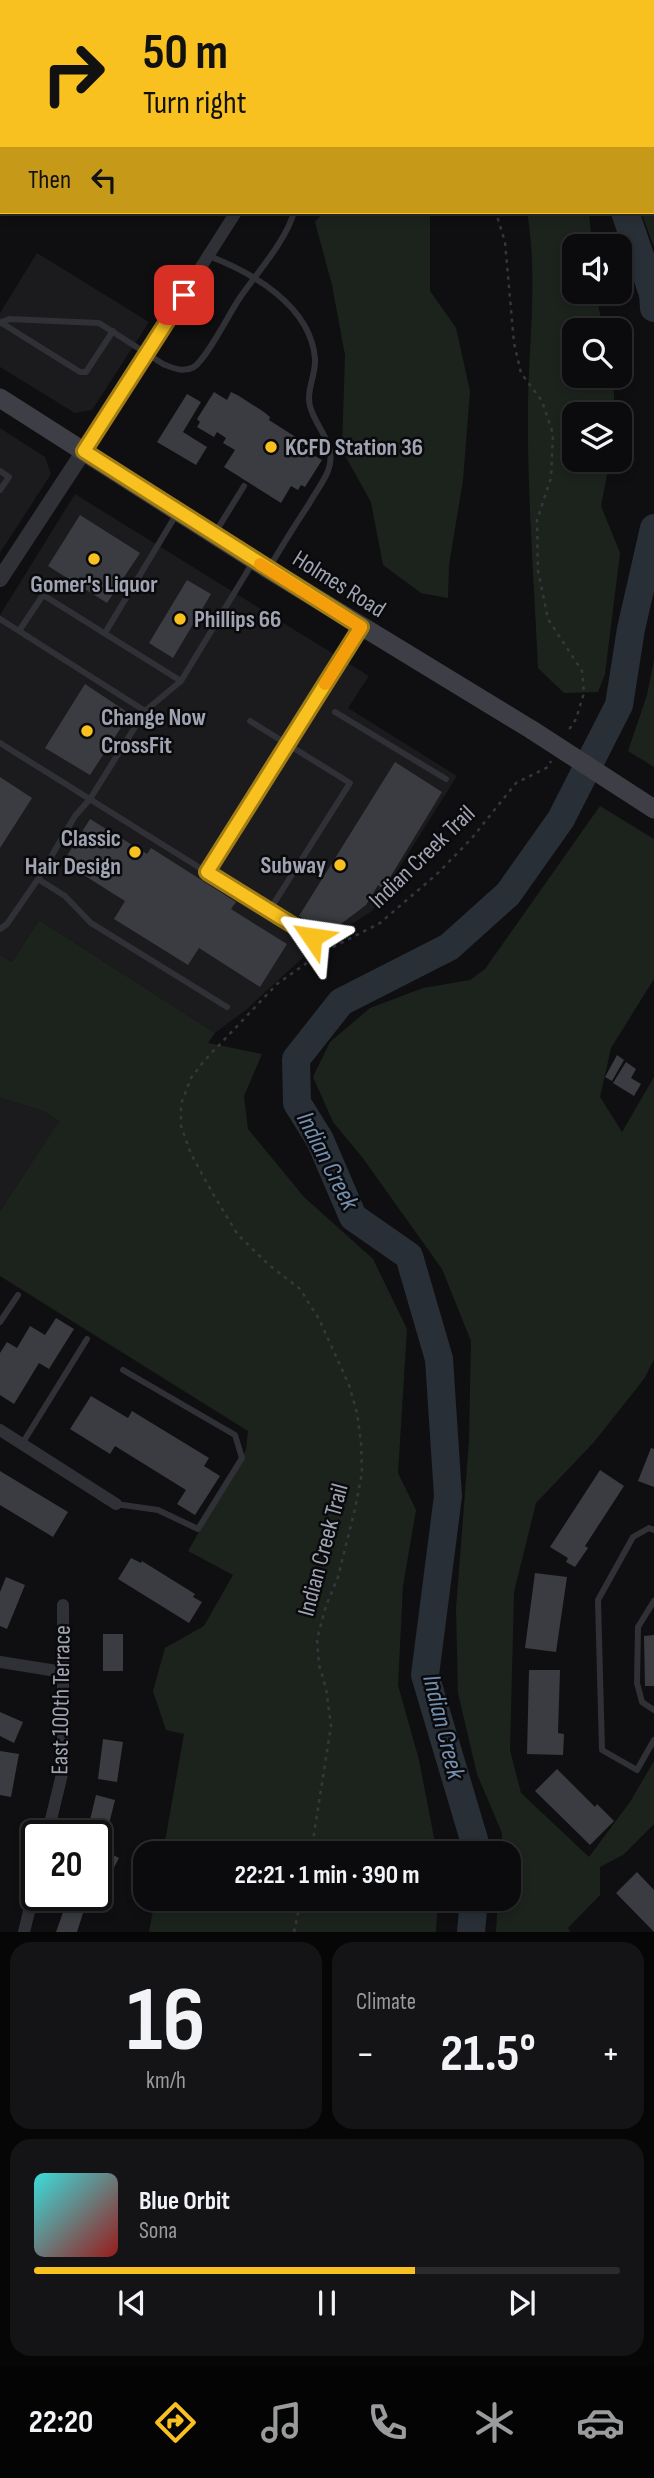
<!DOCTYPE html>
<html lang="en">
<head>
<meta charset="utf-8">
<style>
  :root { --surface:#0b0b0d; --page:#141416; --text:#f1f3f6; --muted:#9a9b9d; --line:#2b2b2e; --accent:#f8c11f }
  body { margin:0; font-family:"Sofia Sans Condensed",sans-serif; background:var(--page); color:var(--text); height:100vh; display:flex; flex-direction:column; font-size:26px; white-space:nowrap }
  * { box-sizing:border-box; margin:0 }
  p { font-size:23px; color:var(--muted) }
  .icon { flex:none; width:38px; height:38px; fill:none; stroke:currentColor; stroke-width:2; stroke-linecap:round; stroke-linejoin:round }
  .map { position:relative; height:1932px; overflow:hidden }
  .sheet { display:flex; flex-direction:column; gap:10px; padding:10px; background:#060607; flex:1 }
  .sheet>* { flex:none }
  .hud { position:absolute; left:0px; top:0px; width:654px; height:214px; box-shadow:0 4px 10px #0003,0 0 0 2px var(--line); background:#f8c11f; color:#111; overflow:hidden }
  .fabs { position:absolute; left:562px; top:234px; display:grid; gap:14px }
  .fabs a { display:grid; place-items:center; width:70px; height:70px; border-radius:14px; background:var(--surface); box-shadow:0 4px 10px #0003,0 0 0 2px var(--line); font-size:35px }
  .speed { position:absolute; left:21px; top:1820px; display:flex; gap:14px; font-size:35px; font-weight:700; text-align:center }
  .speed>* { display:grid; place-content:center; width:91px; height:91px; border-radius:50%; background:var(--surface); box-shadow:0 4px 10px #0003,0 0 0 2px var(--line); line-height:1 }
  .speed .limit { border:4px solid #111; border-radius:10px; background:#fff; color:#111 }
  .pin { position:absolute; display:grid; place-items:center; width:60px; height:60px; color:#fff; margin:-30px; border-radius:14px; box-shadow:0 4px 10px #0006 }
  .me { position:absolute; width:77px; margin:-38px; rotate:302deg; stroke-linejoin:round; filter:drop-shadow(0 0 5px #0008) }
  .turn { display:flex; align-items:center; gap:24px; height:147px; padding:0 28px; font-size:32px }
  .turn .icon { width:91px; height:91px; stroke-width:2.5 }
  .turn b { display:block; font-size:49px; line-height:60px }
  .then { display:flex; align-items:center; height:66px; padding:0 28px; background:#0003; gap:14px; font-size:26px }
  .big { font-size:52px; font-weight:700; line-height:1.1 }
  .sheet .tile { flex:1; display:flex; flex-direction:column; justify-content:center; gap:10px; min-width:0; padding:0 24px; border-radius:21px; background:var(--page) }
  .sheet .dial { align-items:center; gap:0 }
  .dial b { font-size:91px; line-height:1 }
  .song { display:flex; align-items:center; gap:21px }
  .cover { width:84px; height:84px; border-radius:10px; background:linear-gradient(135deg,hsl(180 70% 55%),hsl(0 70% 35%)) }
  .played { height:7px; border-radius:4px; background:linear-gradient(90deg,var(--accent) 65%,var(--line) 65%) }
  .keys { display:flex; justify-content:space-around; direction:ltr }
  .heat { display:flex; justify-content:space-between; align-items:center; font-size:38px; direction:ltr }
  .sheet .tiles { flex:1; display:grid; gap:10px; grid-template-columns:1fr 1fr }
  .tile:last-child { grid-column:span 2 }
  .trip { position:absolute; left:133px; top:1841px; width:388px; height:70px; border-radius:21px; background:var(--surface); box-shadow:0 4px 10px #0003,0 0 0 2px var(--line); font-weight:700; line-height:70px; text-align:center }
  .menu { display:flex; height:112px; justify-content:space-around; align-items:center; background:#040405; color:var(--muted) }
  .menu .icon { width:49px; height:49px }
  .menu .on { color:var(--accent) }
  .menu b { font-size:32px; color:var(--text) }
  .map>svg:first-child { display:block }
  .built { fill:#1b1b1e }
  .green { fill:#1c231d }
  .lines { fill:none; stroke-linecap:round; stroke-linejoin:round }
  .river { stroke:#282f36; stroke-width:28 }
  .building { fill:#3b3c41 }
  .path { stroke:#36373d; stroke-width:2.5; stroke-dasharray:3.5 5; stroke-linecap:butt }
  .service { stroke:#303136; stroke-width:6 }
  .minor { stroke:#303136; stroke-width:12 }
  .tertiary { stroke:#303136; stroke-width:16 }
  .secondary { stroke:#3e3f46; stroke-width:19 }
  .secondary-bridge { stroke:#3e3f46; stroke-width:19 }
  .route-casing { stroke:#a17d14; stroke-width:18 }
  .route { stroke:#f8c11f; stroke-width:12 }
  .slow { stroke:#f59e0b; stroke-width:12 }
  .poi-dot { fill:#f8c11f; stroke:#0a0a0c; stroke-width:2.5 }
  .labels { text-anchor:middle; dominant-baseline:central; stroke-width:5; stroke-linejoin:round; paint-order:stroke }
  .poi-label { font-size:24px; font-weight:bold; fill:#a0a4b2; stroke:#0a0a0c; text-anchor:start }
  .street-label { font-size:24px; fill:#a0a4b2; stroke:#0a0a0c }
  .water-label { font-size:26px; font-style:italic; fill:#748fb0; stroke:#0a0a0c }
</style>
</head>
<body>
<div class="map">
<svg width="654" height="1932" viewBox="0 0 654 1932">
  <rect width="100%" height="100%" fill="#0f0f11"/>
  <path class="built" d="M37 253 149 322 92 410 75 413 0 367V313Z
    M0 428 45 457 51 474 0 553Z
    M75 494 369 676 348 708 457 776 372 911 309 952 247 1009 215 1033 39 920 12 962 0 955V615Z
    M0 1098 43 1111 59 1121 0 1211Z"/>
  <path class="green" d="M443 0H638L639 2H445Z
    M653 26 654 28V247L641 212H653Z
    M323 212H430V291L456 328 470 391 463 480 449 565 448 598 421 593 383 565 371 502 342 450 345 355 332 285 315 222Z
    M527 212H589L592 247H574V292H596L603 331H574V376H613L615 415H574V460H610L601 506 620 553 605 674 598 692 564 693 538 668C534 580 527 492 528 405 529 341 538 275 527 212Z
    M654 660V767L628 751 647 695Z
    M600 806 654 839V979L611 1048 600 1097 622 1132 654 1077V1359L644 1379 594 1442 536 1503 514 1592 510 1750 521 1793 589 1857 630 1802 654 1761V1824L623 1855 600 1867V1895L568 1928 570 1932H496L498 1899H509V1853H501L502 1833 477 1774 458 1693 456 1609 469 1441 471 1341 442 1269 362 1157 333 1122 313 1077 330 1042 370 1008 423 988 470 980 485 969Z
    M39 920 215 1033 208 1043 262 1054 244 1096 248 1129 304 1197 373 1259 407 1329 398 1473 416 1510 403 1586 398 1685 419 1760 437 1853H163L184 1734 166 1730 153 1691 165 1648 204 1626 233 1575 188 1551 246 1450 248 1431 0 1276V1211L59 1121 43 1111 0 1098V955L12 962Z
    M155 1899H438L436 1932H149Z"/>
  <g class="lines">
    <path class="river" d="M401 0 403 2
      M625 212 653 294 654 308
      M478 1853 425 1675 448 1496 439 1359 409 1256 353 1217 320 1140 297 1103 296 1059 341 1002 449 947 508 894 561 819 619 705 631 629 654 528
      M471 1932 474 1899"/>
  </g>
  <path class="building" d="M214 392 227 400 231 392 239 396 264 412 270 417 269 420 305 443 306 441 313 445 308 452 322 460 305 487 301 485 298 490 291 486 281 503 224 467 235 450 223 443 226 438 217 432 214 437 197 427 200 422 197 419Z
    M187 394 201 402 183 432 207 447 196 465 157 442Z
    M80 515 140 553 107 603 48 566Z
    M187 580 211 594 173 658 149 643Z
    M85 684 130 714 90 775 45 748Z
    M395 762 442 792 383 889 378 885 366 905 329 933 299 916Z
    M0 777 32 798 0 848Z
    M90 819 147 854 151 848 236 902 231 909 287 944 260 987 199 948 188 965 114 919 125 901 63 862Z
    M617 1055 624 1060 612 1081 605 1077Z
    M626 1062 636 1069 631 1078 641 1084 634 1096 613 1083Z
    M56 1318 74 1329 49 1369 39 1363 14 1404 0 1395V1353L7 1342 17 1348 30 1326 45 1335Z
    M91 1396 128 1418 132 1411 209 1458 204 1466 220 1476 195 1515 177 1504 186 1490 115 1446 110 1454 70 1429Z
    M651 1448 654 1449V1487L638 1481Z
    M600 1470 624 1486 585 1546 588 1548 575 1567 566 1562 568 1558 550 1547Z
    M0 1471 68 1512 53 1537 0 1505Z
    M131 1558 141 1563 142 1561 195 1594 193 1597 202 1602 189 1623 118 1579Z
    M535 1573 567 1577 556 1652 525 1648Z
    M6 1577 25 1585 7 1629 0 1626V1592Z
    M103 1634H123V1671H103Z
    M654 1635V1686H645L644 1636Z
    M529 1670H560L558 1733 564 1734 563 1755 527 1754Z
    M0 1712 23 1722 14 1743 0 1736Z
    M103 1739 123 1742 117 1782 98 1779Z
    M0 1751 19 1754 11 1797 0 1795Z
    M557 1769 595 1807 597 1804 614 1821 590 1845 535 1791Z
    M96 1795 115 1800 107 1832 88 1828Z
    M96 1846 119 1858 108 1879 99 1875 96 1881Z
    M637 1872 654 1890V1932L616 1893Z
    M67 1901 85 1907 77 1932H56Z"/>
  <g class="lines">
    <path class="path" d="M334 0 335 2
      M492 212 497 216 505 242 514 343 521 373 542 401 553 434 551 478 537 520 538 571 548 619 582 671 584 693 576 719 568 731
      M311 1853 331 1726 326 1688 319 1665 317 1639 326 1606 338 1577 355 1509 362 1473 361 1442 357 1413 349 1385 319 1319 300 1289 269 1265 238 1235 213 1194 191 1154 181 1126V1104L191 1078 204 1061 277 984 318 955 380 923 437 874 472 838 516 783 548 767 551 761
      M294 1932 301 1899"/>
    <path class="service" d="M209 256C253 273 311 306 315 359 316 375 306 390 310 406 316 429 338 445 328 471 323 483 315 493 309 504 295 525 282 546 269 568
      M0 322 80 372H86L113 331
      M0 323 9 319 99 323 163 364C173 368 183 373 194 367 207 358 229 314 239 299 256 274 286 241 294 212
      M0 471 9 477 0 490
      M215 533 244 486
      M0 619 19 631 43 595 181 681
      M19 631 145 711
      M105 633 176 515
      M335 712 446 779
      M250 721 350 783 269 911
      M0 743 312 938
      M207 872 361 627
      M0 929 7 924 38 879
      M227 1007 91 923 65 896 38 879 75 816 90 799 145 711 181 681 253 562
      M0 1322 18 1295
      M22 1444 87 1339
      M116 1504 158 1510 198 1529 242 1458 235 1435 123 1370
      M654 1530 649 1528 633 1537 598 1600 602 1750 637 1770 654 1740
      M654 1601 638 1627 637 1683 642 1702 654 1710"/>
    <path class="minor" d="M52 2V0
      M370 2 371 0
      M0 108 2 106
      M84 451 236 212
      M0 1430 116 1504
      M0 1662 63 1672
      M47 1836 63 1770V1605
      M24 1932 37 1879"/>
    <path class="tertiary" d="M0 579 84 451"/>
    <path class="secondary" d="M0 398 268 569 532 730"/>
    <path class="secondary-bridge" d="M532 730 654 809"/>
  </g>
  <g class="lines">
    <defs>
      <path id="route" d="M184 295 84 451 361 627 207 872 312 937"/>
    </defs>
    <use href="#route" class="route-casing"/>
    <use href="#route" class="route"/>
    <path class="slow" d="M260 564 361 627 325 684"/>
  </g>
  <g class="poi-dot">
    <circle cx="271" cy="447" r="7"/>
    <circle cx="94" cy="559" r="7"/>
    <circle cx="180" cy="619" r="7"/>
    <circle cx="87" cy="731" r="7"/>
    <circle cx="135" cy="852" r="7"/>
    <circle cx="340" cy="865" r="7"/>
  </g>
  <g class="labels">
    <g class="poi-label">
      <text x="285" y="447">KCFD Station 36</text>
      <text x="94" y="584" text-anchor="middle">Gomer's Liquor</text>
      <text x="194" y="619">Phillips 66</text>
      <text x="101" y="717">Change Now<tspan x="101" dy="28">CrossFit</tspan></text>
      <text x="121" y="838" text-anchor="end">Classic<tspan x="121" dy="28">Hair Design</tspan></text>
      <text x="326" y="865" text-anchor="end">Subway</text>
    </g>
    <g class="street-label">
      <text transform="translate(339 584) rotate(32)">Holmes Road</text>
      <text transform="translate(422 857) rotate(-44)">Indian Creek Trail</text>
      <text transform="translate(323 1550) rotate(-75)">Indian Creek Trail</text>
      <text transform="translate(61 1700) rotate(-89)">East 100th Terrace</text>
    </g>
    <g class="water-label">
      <text transform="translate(327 1161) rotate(63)">Indian Creek</text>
      <text transform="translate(443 1727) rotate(76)">Indian Creek</text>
    </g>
  </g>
</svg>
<div class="fabs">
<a><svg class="icon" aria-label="sound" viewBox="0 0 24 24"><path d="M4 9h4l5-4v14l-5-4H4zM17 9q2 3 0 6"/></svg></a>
<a><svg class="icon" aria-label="search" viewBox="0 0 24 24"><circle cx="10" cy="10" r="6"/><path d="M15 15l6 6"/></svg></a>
<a><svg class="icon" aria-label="layers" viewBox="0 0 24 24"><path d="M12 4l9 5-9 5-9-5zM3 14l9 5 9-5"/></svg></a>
</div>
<div class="speed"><div class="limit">20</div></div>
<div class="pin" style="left:184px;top:295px;background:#d93025"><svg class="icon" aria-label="arrive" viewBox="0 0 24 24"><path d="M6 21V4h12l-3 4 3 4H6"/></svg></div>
<svg class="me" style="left:312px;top:937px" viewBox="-20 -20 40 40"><path d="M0-17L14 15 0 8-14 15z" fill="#f8c11f" stroke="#fff" stroke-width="4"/></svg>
<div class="trip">22:21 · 1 min · 390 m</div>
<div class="hud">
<div class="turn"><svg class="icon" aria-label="right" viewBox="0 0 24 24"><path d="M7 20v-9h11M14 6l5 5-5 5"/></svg><div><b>50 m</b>Turn right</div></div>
<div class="then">Then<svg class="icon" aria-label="left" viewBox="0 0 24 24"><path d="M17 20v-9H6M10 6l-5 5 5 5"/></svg></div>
</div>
</div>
<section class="sheet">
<div class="tiles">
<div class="tile dial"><b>16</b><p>km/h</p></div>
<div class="tile"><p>Climate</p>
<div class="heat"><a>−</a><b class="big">21.5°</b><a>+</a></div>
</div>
<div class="tile">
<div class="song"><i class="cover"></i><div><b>Blue Orbit</b><p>Sona</p></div></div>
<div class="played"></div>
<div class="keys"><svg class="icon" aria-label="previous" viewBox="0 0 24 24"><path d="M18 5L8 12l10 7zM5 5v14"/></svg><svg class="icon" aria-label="pause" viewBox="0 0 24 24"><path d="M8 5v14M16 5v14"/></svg><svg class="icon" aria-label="next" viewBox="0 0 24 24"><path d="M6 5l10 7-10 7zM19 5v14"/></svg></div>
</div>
</div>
</section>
<nav class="menu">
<b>22:20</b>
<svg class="icon on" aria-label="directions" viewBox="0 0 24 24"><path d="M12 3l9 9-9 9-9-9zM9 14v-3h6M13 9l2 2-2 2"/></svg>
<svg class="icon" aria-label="music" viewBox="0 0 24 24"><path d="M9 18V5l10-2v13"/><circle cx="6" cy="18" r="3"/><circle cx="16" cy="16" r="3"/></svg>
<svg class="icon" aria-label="phone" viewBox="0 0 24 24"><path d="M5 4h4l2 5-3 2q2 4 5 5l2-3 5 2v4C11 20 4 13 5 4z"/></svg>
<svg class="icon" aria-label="climate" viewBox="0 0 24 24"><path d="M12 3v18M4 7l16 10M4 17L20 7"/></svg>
<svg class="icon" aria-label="car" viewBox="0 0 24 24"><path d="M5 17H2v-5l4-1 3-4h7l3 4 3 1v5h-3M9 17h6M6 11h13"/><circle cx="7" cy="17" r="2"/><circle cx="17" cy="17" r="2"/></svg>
</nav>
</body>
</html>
